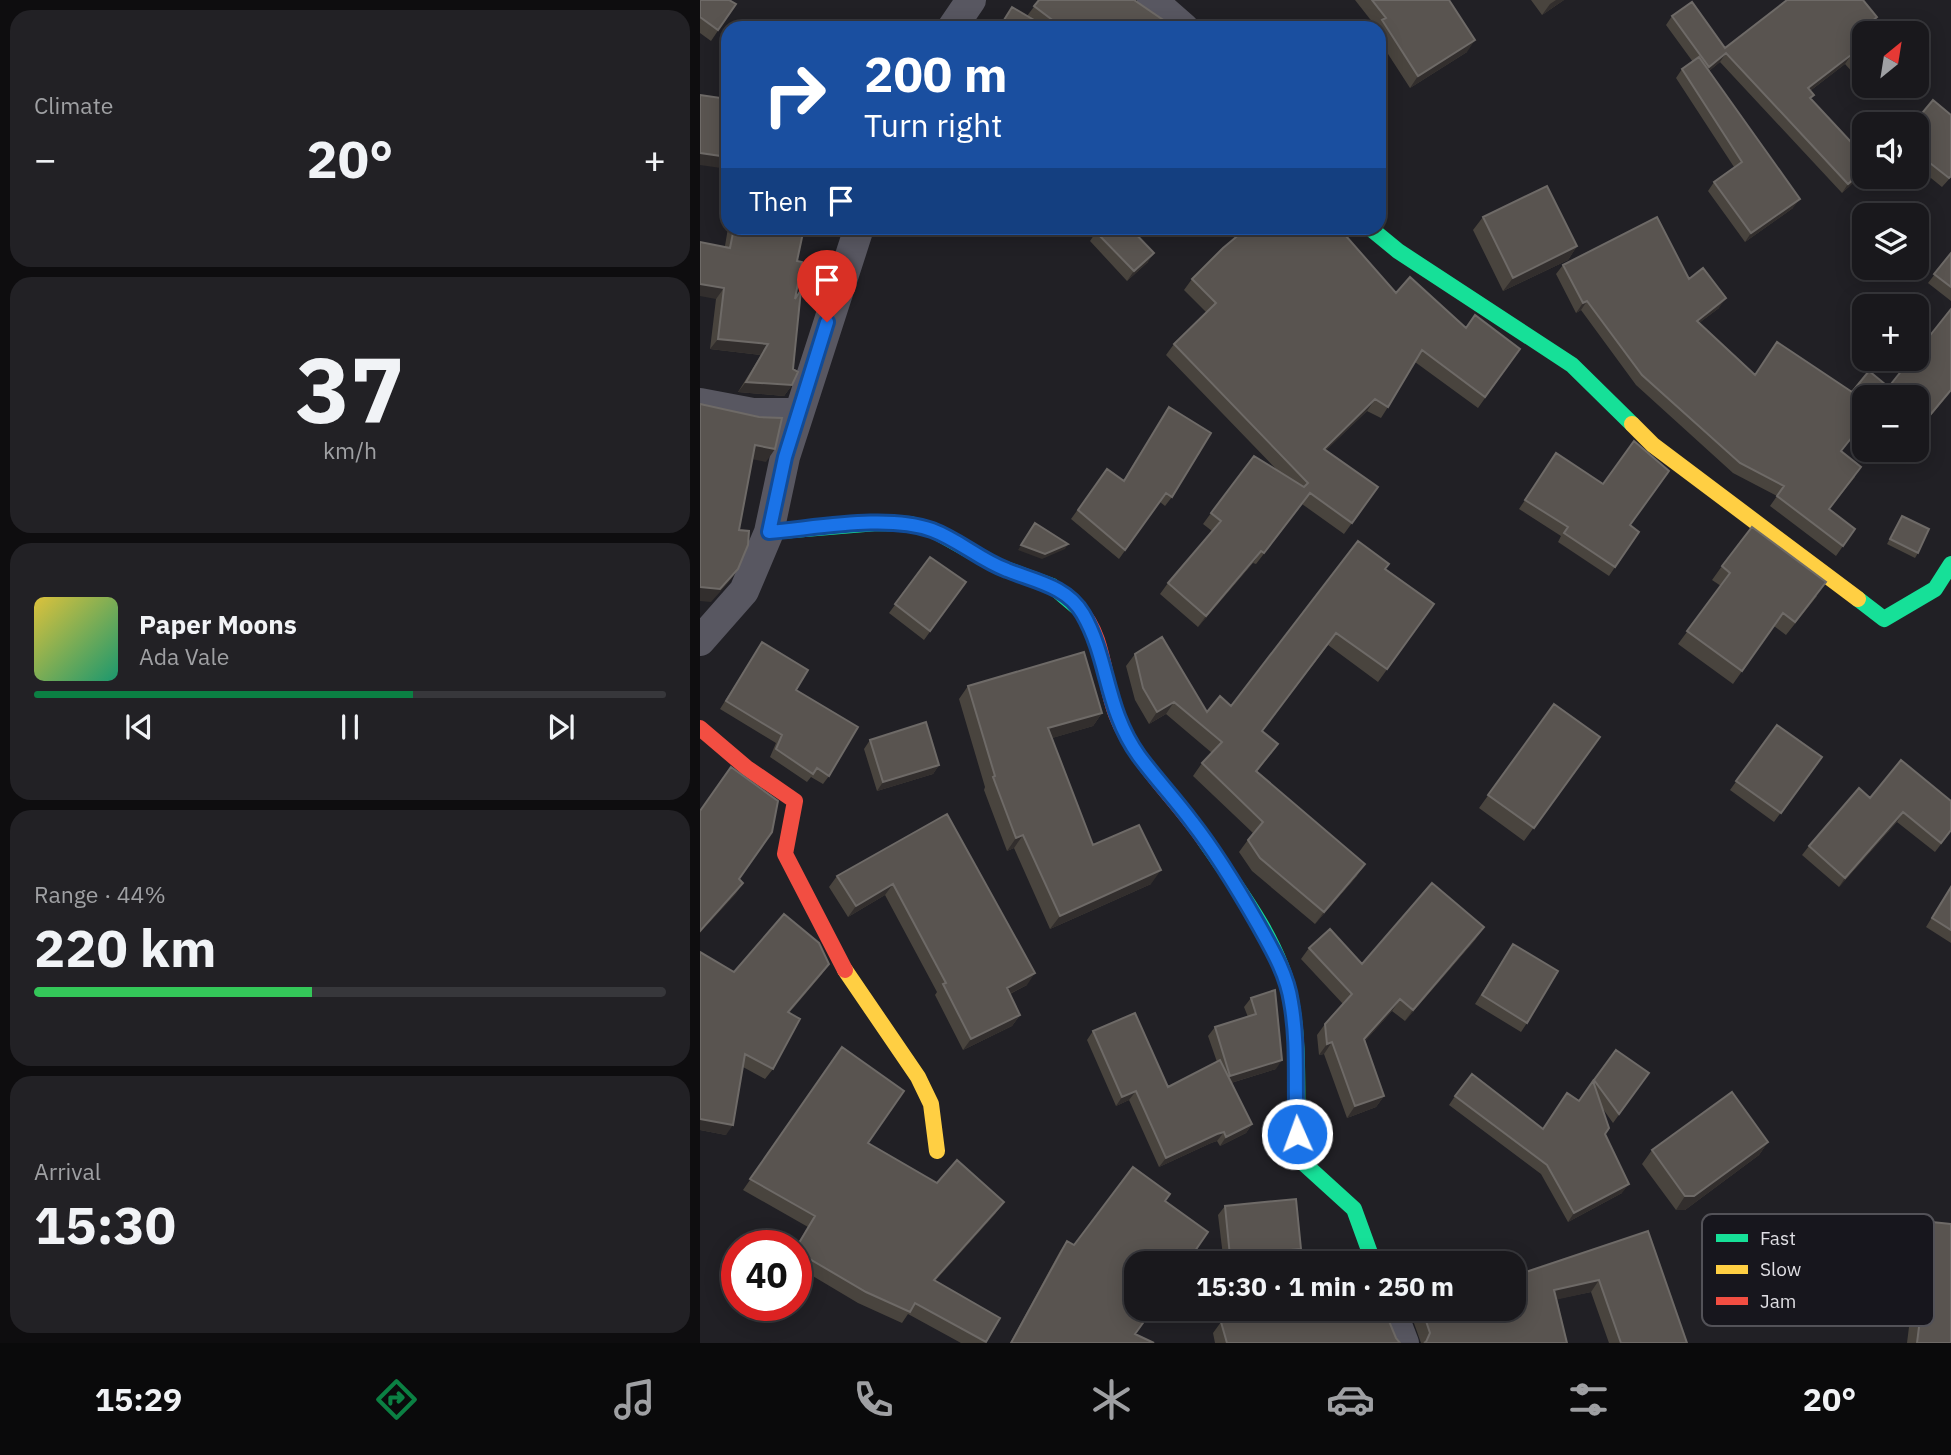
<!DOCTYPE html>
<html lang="en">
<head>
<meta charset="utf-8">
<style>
  :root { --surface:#19181c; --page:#222125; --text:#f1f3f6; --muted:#9fa0a3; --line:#37373b; --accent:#0b8043 }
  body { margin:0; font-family:"IBM Plex Sans",sans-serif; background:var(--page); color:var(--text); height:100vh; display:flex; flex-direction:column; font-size:26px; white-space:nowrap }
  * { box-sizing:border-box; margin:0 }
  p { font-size:23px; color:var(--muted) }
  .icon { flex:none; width:38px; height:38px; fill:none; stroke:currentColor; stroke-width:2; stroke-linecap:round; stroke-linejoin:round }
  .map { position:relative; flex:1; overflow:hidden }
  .side { display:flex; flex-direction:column; gap:10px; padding:10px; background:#0e0d0f; width:700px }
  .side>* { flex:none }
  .guide { position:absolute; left:21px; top:21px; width:665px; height:214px; border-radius:21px; box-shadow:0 4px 18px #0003,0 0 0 2px var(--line); background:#1a4fa0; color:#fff; overflow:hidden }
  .needle { width:46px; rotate:30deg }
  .tools { position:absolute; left:1152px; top:21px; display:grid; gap:14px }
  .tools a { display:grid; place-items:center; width:77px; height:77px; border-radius:14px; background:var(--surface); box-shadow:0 4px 18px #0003,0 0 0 2px var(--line); font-size:35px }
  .speed { position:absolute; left:21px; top:1230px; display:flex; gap:14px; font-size:35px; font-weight:700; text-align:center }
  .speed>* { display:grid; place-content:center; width:91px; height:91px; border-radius:50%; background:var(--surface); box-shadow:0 4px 18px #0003,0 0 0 2px var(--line); line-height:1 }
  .speed .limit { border:10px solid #d22; background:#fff; color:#111 }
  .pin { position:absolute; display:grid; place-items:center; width:60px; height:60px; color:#fff; margin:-72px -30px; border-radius:50% 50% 50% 0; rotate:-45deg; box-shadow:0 0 7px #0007 }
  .pin .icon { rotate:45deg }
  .me { position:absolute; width:77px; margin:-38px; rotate:358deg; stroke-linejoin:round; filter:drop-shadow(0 0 5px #0008) }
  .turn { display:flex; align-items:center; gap:24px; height:147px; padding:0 28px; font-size:32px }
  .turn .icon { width:91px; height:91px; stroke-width:2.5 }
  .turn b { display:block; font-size:49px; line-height:60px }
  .then { display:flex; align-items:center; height:66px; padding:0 28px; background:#0003; gap:14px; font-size:26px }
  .big { font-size:52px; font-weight:800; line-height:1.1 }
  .side .tile { flex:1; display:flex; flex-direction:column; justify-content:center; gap:10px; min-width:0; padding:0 24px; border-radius:21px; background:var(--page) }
  .side .dial { align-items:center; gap:0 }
  .dial b { font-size:91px; line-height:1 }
  .song { display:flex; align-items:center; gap:21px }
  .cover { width:84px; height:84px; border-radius:10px; background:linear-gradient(135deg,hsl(50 70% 55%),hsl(160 70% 35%)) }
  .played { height:7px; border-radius:4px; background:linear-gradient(90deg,var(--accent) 60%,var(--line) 60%) }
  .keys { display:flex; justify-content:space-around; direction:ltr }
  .heat { display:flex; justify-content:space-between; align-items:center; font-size:38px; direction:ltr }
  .charge { height:10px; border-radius:5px; background:linear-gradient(90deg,#34c759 44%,var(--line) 0) }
  .trip { position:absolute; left:424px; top:1251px; width:402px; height:70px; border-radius:21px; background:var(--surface); box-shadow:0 4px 18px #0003,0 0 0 2px var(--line); font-weight:800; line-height:70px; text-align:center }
  .dock { display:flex; height:112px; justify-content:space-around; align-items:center; background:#0a0a0b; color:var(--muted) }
  .dock .icon { width:49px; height:49px }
  .dock .selected { color:var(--accent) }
  .dock b { font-size:32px; color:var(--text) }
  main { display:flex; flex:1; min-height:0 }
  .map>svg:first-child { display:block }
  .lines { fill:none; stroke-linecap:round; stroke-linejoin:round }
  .street { stroke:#585761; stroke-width:30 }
  .fast { stroke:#16e098; stroke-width:16 }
  .slow { stroke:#ffcf43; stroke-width:16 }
  .jam { stroke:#f24e42; stroke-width:16 }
  .wall { fill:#49443e }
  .shaded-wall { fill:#322e2d }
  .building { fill:#595450; stroke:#6e6a67; stroke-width:2 }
  .route-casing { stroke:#114b97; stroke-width:18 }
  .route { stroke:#1a73e8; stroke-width:12 }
  .key { fill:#17161d; stroke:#535258; stroke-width:2 }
  .key-label { font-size:19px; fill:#dfdee3 }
</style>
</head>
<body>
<main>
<section class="side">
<div class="tile"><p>Climate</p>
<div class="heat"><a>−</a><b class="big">20°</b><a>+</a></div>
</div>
<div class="tile dial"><b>37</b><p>km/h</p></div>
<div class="tile">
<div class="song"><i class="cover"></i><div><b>Paper Moons</b><p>Ada Vale</p></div></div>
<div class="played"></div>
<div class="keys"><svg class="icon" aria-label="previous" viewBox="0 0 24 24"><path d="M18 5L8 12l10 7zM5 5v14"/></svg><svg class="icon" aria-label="pause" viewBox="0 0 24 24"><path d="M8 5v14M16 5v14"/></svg><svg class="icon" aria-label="next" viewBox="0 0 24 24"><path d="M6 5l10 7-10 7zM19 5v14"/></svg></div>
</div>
<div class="tile"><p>Range · 44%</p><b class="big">220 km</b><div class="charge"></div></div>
<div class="tile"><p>Arrival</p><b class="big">15:30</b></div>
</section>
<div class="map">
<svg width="1251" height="1343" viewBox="0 0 1251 1343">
  <rect width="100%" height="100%" fill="#212025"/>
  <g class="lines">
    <path class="street" d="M452 0 484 28
      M252 28 271 0
      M0 403 53 413H99
      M0 641 44 591 69 532 85 457 159 228
      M691 1309 704 1343"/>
    <path class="fast" d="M670 228 698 251 872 365 932 424
      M69 532 177 523 210 524 233 530 295 565 352 586 379 609
      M1158 599 1184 619 1235 589 1251 564
      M505 841C538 889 580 942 591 1000 601 1052 595 1106 599 1159L654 1209 674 1264"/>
    <path class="slow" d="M932 424 953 445 1158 599
      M145 970 218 1077 231 1104 237 1151"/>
    <path class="jam" d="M379 609C405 636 403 681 416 714 434 762 477 799 505 841
      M0 728 47 768 95 801 85 854 145 970"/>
  </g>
  <path class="wall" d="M0 0 36 4 11 41 0 33Z
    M339 0 470 28H343L333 20 329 28H298L312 7 327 16Z
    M655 0H749L767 52 710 88 679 40V28H677Z
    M831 0H864L842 15Z
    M972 16 1025 48 1177 17 1164 33V85L1145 64 1110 91 1114 95 1111 99 1164 173 1142 193 1020 62 1009 71 1093 208 1045 242 1008 191 1014 182 1034 167 976 78 982 69 993 62 966 25Z
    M1164 86H1188L1175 97Z
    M1251 115V177L1242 187 1216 166V124Z
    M783 217 877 246 868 260 803 291 773 230Z
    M28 228H104L97 261 95 297 101 290 92 385 84 396 38 392 61 355 10 349 16 299Z
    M396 232 448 262 427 281 390 241Z
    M1251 253V301L1228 283Z
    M863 265 989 279 1019 308 999 323 1055 375 1152 392 1189 387 1251 309V391L1224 424 1216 418V397H1190L1187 394 1185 397H1164L1141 451 1155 477 1129 509 1155 529 1136 556 1070 506 1077 496 1033 473 936 385 881 310 876 313 856 274Z
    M492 279 696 293 766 328 820 349 778 408 715 362 688 407 681 418 667 411 626 450 678 487 644 534 602 504 556 564 553 563 498 627 460 594 468 583 512 531 503 524 511 513 578 471 466 355 474 344 507 313 484 290Z
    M469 407 472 497 465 506 460 502 419 559 371 519 407 469 423 481Z
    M856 453 930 525 939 532 909 576 858 542 861 536 819 509Z
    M1202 516 1218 553 1215 558 1187 544Z
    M230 557 266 582 224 640 189 613Z
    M1022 566 1117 596 1086 635 1074 626 1033 684 978 644 1021 586 1012 580Z
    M686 569 734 604 678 682 628 645 562 731 569 756 557 772 657 876 615 924 552 871 539 852 553 833 493 776 502 763 512 753 466 714 449 724 435 700 426 666 435 654 507 712 531 706Z
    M62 642 96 690 129 776 123 784 111 777 107 782 70 757 76 743 20 709Z
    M268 686 402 713 393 726 352 738 393 845 451 884 350 929 314 848 307 851 284 790 285 787 259 699Z
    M854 704 900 737 824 841 779 808Z
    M1077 725 1122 757 1074 822 1030 790Z
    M170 740 239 765 233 774 177 791 164 749Z
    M1170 798 1251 801V831L1235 852 1197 822 1139 887 1102 855 1109 846Z
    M247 814 327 985 310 994 320 1015 312 1026 263 1050 235 995 237 992 185 895 148 917 129 887 137 876Z
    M1251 886V943L1226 927Z
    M776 939 705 1021 692 1011 665 1041 684 1096 676 1107 647 1118 624 1054 619 1055 617 1035 625 1024 643 1004 601 959 609 948 662 964Z
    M813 944 827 1023 821 1032 775 1004Z
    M0 952 34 972 122 974 89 1013 73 1069 65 1079 43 1067 26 1135 0 1130Z
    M551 998 576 1069 531 1083 552 1124 546 1133 520 1146 517 1141 511 1143 459 1167 429 1100 416 1106 387 1040 393 1031 468 1087 517 1062 508 1036 515 1027 548 1017 544 1007Z
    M142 1047 168 1143 237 1183 296 1213 235 1281 300 1318 285 1343H261L208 1314 202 1323 158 1303 96 1266V1246L108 1227 43 1190Z
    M916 1050 949 1073 913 1123 903 1109 905 1134 922 1193 868 1222 841 1174 749 1105 755 1096 843 1129 879 1101Z
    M1068 1142 1059 1155 985 1210H976L942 1164 952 1150Z
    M466 1201 435 1334 454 1343H310L360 1251 367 1241 374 1245Z
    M525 1206 595 1258 535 1264H524L518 1215Z
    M1232 1222 1251 1343H1207L1220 1239Z
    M948 1231 987 1343H909L891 1292 857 1299 867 1343H721L709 1309H814Z
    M576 1318 696 1338 700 1343H515L513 1333 521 1322Z"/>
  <path class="shaded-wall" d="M856 0H864L842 15 850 4Z
    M775 40 767 52 710 88 718 76Z
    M1026 53 1020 62 1003 76 1009 67Z
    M1151 55 1145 64 1102 97 1108 88Z
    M1184 86H1188L1175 97 1181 88Z
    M0 153 28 157V169L0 165Z
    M1164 170V173L1142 193 1148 184Z
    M1100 199 1093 208 1045 242 1051 233Z
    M877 246 868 260 803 291 813 278Z
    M454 253 448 262 427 281 434 271Z
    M0 284 24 288 16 299 0 296Z
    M1026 298 1019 308 990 330 997 321Z
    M887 301 881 310 876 313 883 303Z
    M18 339 68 344 61 355 10 349Z
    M46 382 92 385 84 396 38 392Z
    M675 399 667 411 616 460 624 449Z
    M55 445 75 449 66 462 46 458Z
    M368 544 365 549 342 559 318 550 321 545Z
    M561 551 553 563 498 627 506 616Z
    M38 569 29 582 11 602 0 601V587Z
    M474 702 466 714 449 724 457 712Z
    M402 713 393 726 339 742 348 728Z
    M239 765 233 774 177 791 183 782Z
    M1203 812 1197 822 1139 887 1145 878Z
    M323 835 314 848 307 851 316 838Z
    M665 864 657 876 615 924 624 912Z
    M461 870 451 884 350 929 360 916Z
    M43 883 36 894 0 933V931Z
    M193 884 185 895 148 917 156 906Z
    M784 927 776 939 705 1021 713 1010Z
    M129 964 122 974 81 1022 88 1012Z
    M335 973 327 985 299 999 307 988Z
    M700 999 692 1011 656 1051 664 1039Z
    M320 1015 312 1026 263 1050 271 1039Z
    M632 1042 624 1054 619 1055 627 1044Z
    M582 1060 576 1069 524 1085 530 1076Z
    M436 1091 429 1100 416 1106 422 1097Z
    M684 1096 676 1107 647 1118 655 1106Z
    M0 1119 33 1125 26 1135 0 1130Z
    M552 1124 546 1133 520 1146 526 1137Z
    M524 1132 517 1141 511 1143 459 1167 466 1158 517 1134Z
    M1068 1142 1059 1155 985 1210H976L985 1196Z
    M929 1184 922 1193 868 1222 874 1213Z
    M304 1202 296 1213 226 1291 234 1280Z
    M601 1249 595 1258 524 1264 530 1256Z
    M899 1280 891 1292 846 1302 854 1290Z"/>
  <path class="building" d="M0 0H29L36 4 18 30 0 17Z
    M339 0H434L472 26 470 28H363L334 6Z
    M672 0H749L775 40 718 76 682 20 686 18Z
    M1087 0H1163L1177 17 1171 22 1182 33H1164V69L1151 55 1108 88 1114 95 1110 98 1164 156V170L1148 184 1026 53 1009 67 972 16 992 2 1025 48Z
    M312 7 334 20 329 28H299Z
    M999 57 1100 199 1051 233 1014 182 1042 162 982 69Z
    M0 95 28 99V157L0 153Z
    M1233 100 1251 115V176L1249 178 1216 152V124H1213Z
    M847 186 877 246 813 278 783 217Z
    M957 217 989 279 1003 268 1026 298 997 321 1055 375 1077 342 1152 392 1169 371 1191 389 1184 397H1164V422L1141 451 1161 467 1129 509 1155 529 1143 546 1077 496 1084 486 1040 463 942 375 887 301 883 303 863 265Z
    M34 228H104L97 261 102 262 95 299 101 290 93 369 98 372 92 385 46 382 68 344 18 339 24 288 0 284V242L30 248Z
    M401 228H430L454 253 434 271 396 232Z
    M547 228H639L696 293 710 277 766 328 775 315 820 349 785 397 722 350 688 407 675 399 624 449 678 487 652 523 610 493 564 553 561 551 506 616 468 583 521 521 511 513 554 456 604 487 608 483 474 344 516 303 492 279 523 248Z
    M1251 253V287L1234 274Z
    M1251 309V390L1230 415 1216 404V397H1208L1191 384 1211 359H1216V353Z
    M0 404 59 417 82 418 75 449 55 445 39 530 49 531 48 545 38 569 20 589 0 587Z
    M469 407 511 433 472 497 466 493 425 550 378 510 407 469 424 481Z
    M934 441 969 471 930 525 939 532 915 567 864 533 868 527 825 500 856 453 903 484Z
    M1202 516 1229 529 1218 553 1190 539Z
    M335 523 368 544 345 554 321 545Z
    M1052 527 1126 582 1095 622 1083 613 1042 671 987 631 1030 573 1022 566Z
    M658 541 689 564 685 569 734 604 687 669 636 633 562 731 578 744 556 771 665 864 624 912 560 858 548 840 563 822 502 763 522 742 474 702 457 712 443 688 435 654 462 637 507 712 520 696 531 706Z
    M230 557 266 582 230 631 195 604Z
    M62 642 108 670 96 690 158 727 129 776 117 768 113 774 76 749 82 735 26 701Z
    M384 652 402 713 348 728 393 845 439 825 461 870 360 916 323 835 316 838 293 777 295 776 268 686Z
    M854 704 900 737 834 828 788 795Z
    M226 722 239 765 183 782 170 740Z
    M1077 725 1122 757 1081 813 1036 781Z
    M1201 760 1251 801V830L1241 843 1203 812 1145 878 1109 846 1159 788 1170 798Z
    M31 767 78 801 72 832 39 879 43 883 0 931V811Z
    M247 814 335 973 307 988 320 1015 271 1039 243 984 246 983 193 884 156 906 137 876Z
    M732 883 784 927 713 1010 700 999 664 1039 684 1096 655 1106 632 1042 627 1044 625 1024 652 994 609 948 630 929 662 964Z
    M1251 887V930L1232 918Z
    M84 914 119 943 129 964 88 1012 100 1019 73 1069 45 1054 33 1125 0 1119V952L34 972Z
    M813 944 858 971 827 1023 782 995Z
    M575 990 582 1060 530 1076 515 1027 556 1014 551 998Z
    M435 1013 468 1087 520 1060 552 1124 526 1137 524 1132 517 1134 466 1158 436 1091 422 1097 393 1031Z
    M142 1047 204 1091 168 1143 237 1183 257 1160 304 1202 234 1280 300 1318 286 1342 215 1303 210 1312 166 1292 96 1251V1248L115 1216 50 1179Z
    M916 1050 949 1073 919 1114 894 1080Z
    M772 1074 843 1129 867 1093 879 1101 893 1081 909 1128 905 1134 929 1184 874 1213 847 1165 755 1096Z
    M1032 1092 1068 1142 994 1196H985L952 1150Z
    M433 1167 470 1194 465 1201 508 1232 486 1264H436V1309H453L435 1334 454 1343H311L367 1241 374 1245Z
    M596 1199 601 1249 530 1256 525 1206Z
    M1232 1222 1251 1224V1343H1217Z
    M948 1231 987 1343H921L899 1280 854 1290 867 1343H724L726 1342 730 1333 722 1309H814V1276Z
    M568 1309H574L576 1318 602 1309H684L696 1338 700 1343H527L521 1322Z"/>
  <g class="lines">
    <defs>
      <path id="route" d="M127 322 85 457 69 532C117 528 187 514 232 530 259 540 280 560 307 570 334 581 367 586 383 614 409 659 405 709 439 756 456 779 475 799 492 822 517 854 538 889 558 924 572 949 587 974 591 1002 599 1046 594 1090 597 1134"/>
    </defs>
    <use href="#route" class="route-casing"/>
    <use href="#route" class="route"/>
  </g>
  <rect x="1002" y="1214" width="232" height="112" rx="10" class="key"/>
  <rect x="1016" y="1234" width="32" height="8" fill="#16e098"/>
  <rect x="1016" y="1265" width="32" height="9" fill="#ffcf43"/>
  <rect x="1016" y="1297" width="32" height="8" fill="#f24e42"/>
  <g class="key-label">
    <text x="1060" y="1245">Fast</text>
    <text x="1060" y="1276">Slow</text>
    <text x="1060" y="1308">Jam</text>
  </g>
</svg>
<div class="tools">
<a><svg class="needle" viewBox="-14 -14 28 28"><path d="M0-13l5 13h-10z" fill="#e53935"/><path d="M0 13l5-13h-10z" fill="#9fa0a3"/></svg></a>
<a><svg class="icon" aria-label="sound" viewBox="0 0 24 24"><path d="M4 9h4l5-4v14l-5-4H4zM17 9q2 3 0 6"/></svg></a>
<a><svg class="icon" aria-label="layers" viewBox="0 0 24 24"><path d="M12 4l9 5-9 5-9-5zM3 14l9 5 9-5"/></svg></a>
<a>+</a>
<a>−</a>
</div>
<div class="speed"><div class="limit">40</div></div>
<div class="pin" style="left:127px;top:322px;background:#d93025"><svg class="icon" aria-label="arrive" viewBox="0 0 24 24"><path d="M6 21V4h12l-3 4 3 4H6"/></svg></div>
<svg class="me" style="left:597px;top:1134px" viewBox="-20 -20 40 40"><circle r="17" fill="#1a73e8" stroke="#fff" stroke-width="3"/><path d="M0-11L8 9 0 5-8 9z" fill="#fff"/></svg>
<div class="trip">15:30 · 1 min · 250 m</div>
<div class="guide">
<div class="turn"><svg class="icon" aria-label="right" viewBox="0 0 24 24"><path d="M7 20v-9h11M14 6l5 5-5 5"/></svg><div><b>200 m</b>Turn right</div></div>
<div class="then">Then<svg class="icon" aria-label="arrive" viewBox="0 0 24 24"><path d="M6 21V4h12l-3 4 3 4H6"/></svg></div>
</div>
</div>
</main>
<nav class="dock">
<b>15:29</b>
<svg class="icon selected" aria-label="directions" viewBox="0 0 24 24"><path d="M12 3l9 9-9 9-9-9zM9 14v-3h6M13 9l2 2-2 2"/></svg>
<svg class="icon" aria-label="music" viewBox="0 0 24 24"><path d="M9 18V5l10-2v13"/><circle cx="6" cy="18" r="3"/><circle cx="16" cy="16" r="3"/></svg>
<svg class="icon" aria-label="phone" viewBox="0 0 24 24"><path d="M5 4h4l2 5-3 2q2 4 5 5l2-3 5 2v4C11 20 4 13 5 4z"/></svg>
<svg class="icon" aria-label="climate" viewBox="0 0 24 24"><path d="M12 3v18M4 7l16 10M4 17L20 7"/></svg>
<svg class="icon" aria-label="car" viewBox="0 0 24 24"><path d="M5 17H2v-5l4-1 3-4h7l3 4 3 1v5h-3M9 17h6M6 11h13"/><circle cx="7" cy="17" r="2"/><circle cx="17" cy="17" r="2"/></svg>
<svg class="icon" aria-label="filters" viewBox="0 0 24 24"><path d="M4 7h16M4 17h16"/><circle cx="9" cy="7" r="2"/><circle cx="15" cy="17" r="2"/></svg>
<b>20°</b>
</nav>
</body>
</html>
